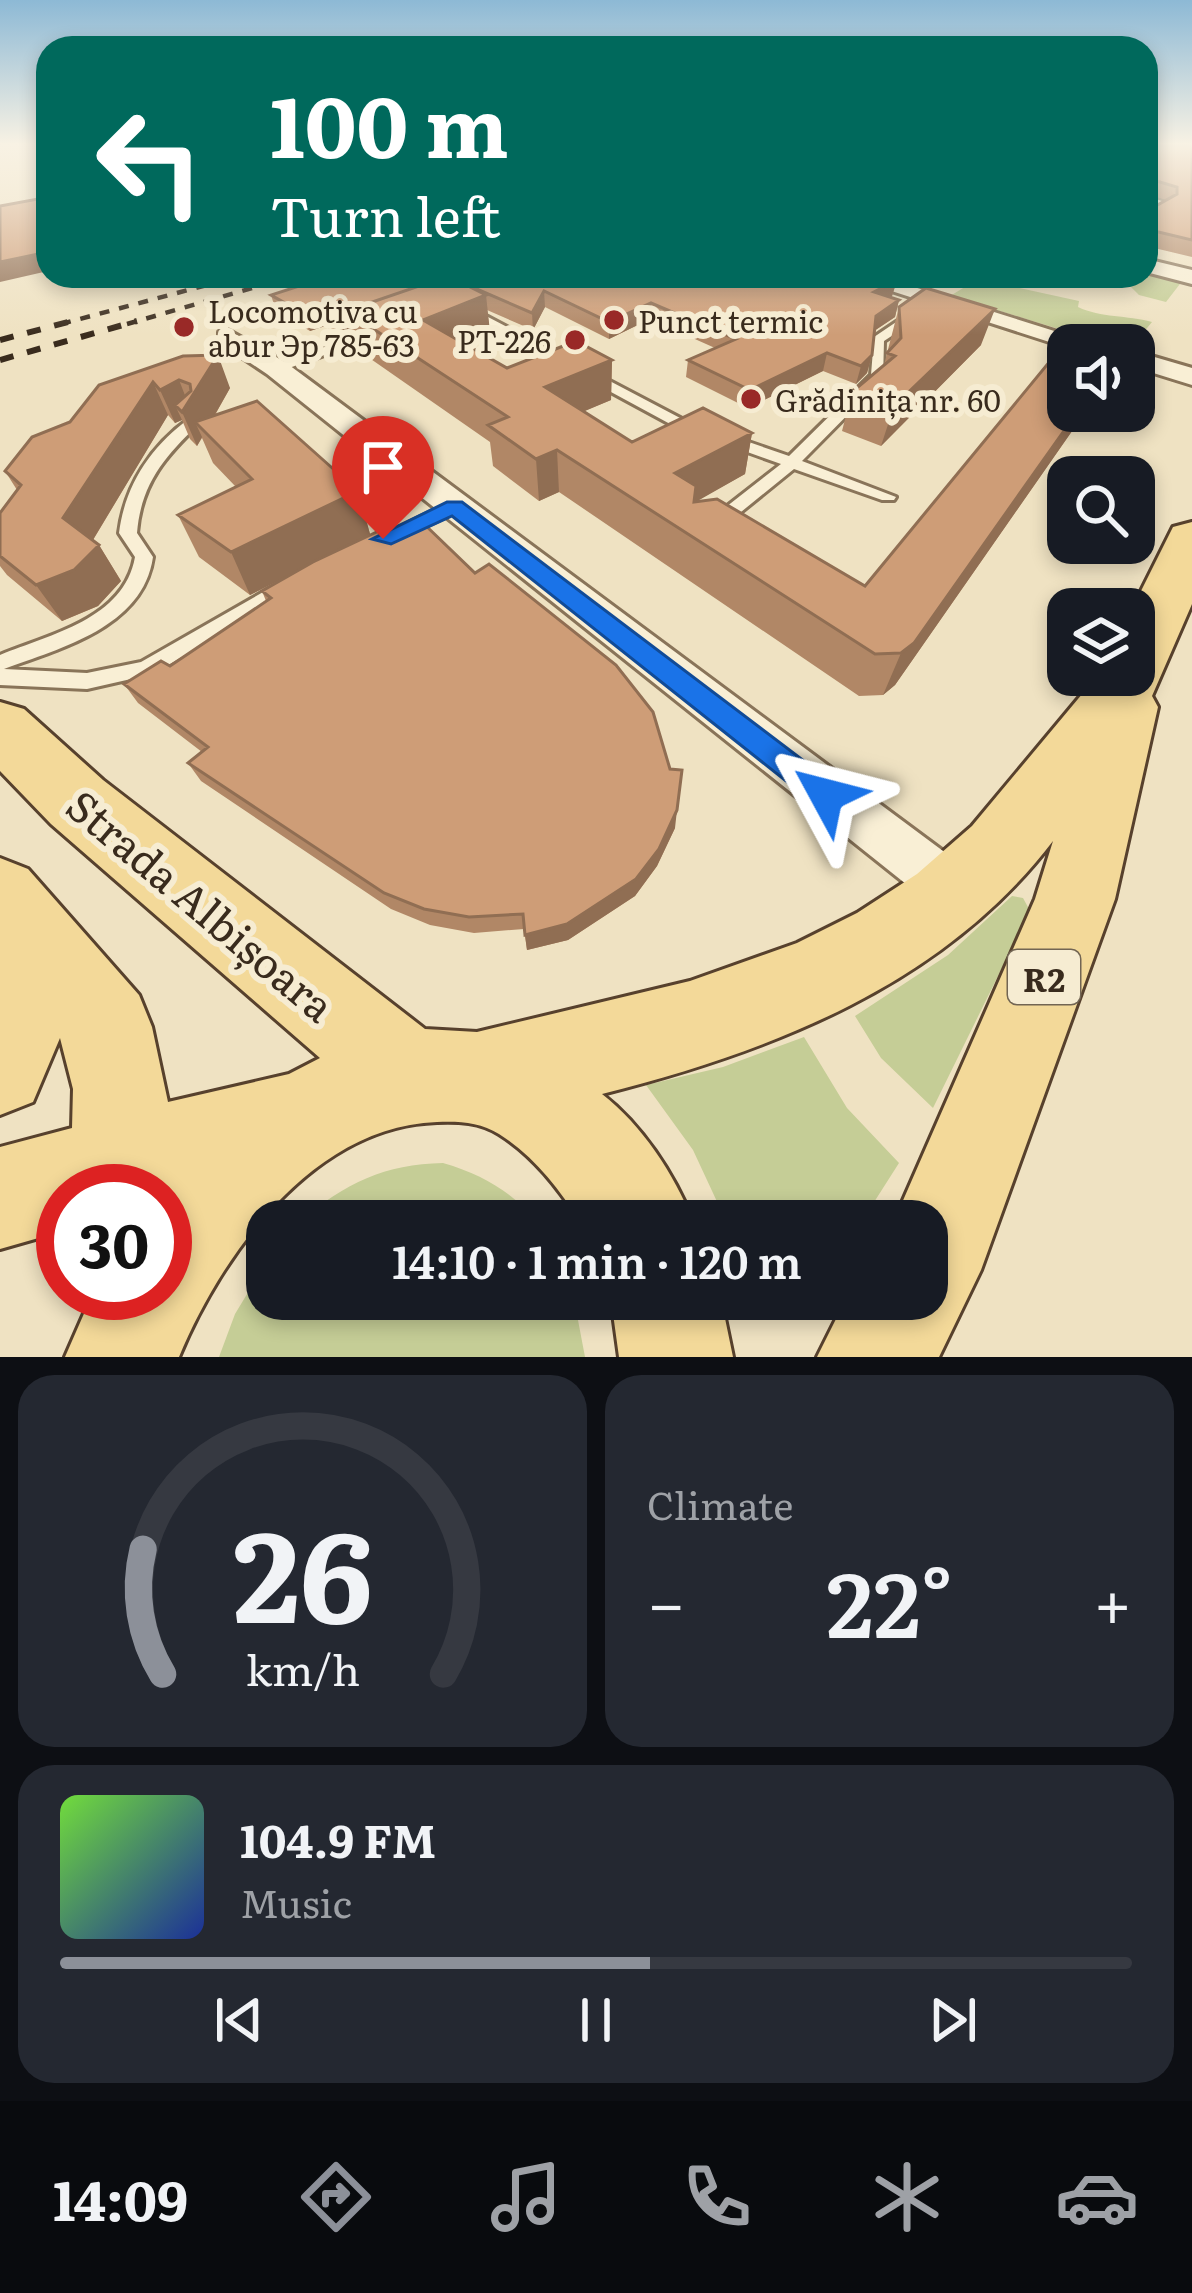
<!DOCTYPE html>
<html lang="en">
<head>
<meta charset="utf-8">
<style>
  :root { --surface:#171b24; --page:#242831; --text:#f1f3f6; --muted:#9ea1a6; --line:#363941; --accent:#8c9099 }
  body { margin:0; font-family:Literata,serif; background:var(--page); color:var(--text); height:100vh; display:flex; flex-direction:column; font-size:45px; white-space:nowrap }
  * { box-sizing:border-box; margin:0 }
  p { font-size:39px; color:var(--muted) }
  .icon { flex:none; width:66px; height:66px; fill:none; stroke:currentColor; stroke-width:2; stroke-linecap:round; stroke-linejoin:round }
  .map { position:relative; height:1357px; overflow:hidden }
  .panel { display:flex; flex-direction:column; gap:18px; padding:18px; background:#0d0f14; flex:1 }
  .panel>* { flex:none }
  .guide { position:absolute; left:36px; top:36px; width:1122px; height:252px; border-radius:36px; box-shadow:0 6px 18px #0003; background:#00695c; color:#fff; overflow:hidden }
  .buttons { position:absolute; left:1047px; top:324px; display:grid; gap:24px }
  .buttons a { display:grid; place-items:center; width:108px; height:108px; border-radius:24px; background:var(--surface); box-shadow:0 6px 18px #0003; font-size:60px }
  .speed { position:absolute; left:36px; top:1164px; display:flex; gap:24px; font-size:60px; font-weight:700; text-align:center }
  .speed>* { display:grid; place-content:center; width:156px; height:156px; border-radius:50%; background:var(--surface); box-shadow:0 6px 18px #0003; line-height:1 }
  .speed .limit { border:18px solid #d22; background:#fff; color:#111 }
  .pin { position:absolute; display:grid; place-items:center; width:102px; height:102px; color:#fff; margin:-123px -51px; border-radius:50% 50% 50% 0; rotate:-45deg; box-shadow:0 0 12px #0007 }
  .pin .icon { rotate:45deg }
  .me { position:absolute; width:132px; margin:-66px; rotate:308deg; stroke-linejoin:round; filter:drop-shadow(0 0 9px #0008) }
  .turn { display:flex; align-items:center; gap:42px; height:252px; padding:0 36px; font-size:54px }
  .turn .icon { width:156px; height:156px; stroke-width:2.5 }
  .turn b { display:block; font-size:84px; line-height:102px }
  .big { font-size:90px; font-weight:600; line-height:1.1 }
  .panel .card { flex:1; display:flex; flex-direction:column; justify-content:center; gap:18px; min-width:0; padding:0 42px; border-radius:36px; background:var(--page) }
  .panel .dial { align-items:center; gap:0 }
  .dial svg { height:312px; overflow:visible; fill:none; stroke:var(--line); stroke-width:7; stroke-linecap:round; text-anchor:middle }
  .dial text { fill:var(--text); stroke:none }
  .song { display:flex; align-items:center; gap:36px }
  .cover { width:144px; height:144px; border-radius:18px; background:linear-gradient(135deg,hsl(100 70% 55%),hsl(230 70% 35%)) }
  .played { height:12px; border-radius:6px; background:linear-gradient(90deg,var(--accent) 55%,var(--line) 55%) }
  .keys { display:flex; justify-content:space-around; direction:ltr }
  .heat { display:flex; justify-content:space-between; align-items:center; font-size:66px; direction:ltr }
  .panel .tiles { flex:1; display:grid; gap:18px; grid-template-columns:1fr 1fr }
  .card:last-child { grid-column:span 2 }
  .trip { position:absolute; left:246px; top:1200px; width:702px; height:120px; border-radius:36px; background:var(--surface); box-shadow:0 6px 18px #0003; font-weight:600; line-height:120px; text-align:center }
  .tab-bar { display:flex; height:192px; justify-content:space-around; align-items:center; background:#090b0e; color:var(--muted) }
  .tab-bar .icon { width:84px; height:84px }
  .tab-bar .active { color:var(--accent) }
  .tab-bar b { font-size:54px; color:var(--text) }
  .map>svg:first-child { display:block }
  .green { fill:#c5cd96 }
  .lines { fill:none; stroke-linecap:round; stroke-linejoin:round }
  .lane-casing { stroke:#897459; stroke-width:6 }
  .street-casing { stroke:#897459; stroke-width:6 }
  .primary-casing { stroke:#57412d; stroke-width:6 }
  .lane { fill:#f9efd5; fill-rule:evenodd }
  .street { fill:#f9efd5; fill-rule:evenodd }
  .primary { fill:#f3d999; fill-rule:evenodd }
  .rail-far1 { stroke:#392b1d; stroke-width:4.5; stroke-dasharray:10 10; stroke-linecap:butt }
  .rail { stroke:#392b1d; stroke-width:6; stroke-dasharray:14 14; stroke-linecap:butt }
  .wall { fill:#b18766; fill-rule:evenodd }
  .shaded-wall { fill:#906e53 }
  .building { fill:#ce9d77; stroke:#906e53; stroke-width:3; fill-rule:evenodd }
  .route { fill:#1a73e8; stroke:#114b97; stroke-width:3 }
  .poi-dot { fill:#992927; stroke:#f6ecd2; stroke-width:4.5 }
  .labels { text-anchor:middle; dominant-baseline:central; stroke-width:12; stroke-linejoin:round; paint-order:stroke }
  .far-poi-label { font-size:30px; fill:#392b1d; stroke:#f6ecd2; text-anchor:start }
  .shield { fill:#f6ecd2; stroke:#726553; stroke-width:3 }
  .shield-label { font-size:33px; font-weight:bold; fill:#392b1d }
  .near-street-label { font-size:42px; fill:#392b1d; stroke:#f6ecd2 }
</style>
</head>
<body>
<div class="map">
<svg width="1192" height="1357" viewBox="0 0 1192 1357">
  <rect width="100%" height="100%" fill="#efe2c2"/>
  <path class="green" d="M1146 271 1183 280 1166 302 1139 295 1129 285H1101L1073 276H1146Z
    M978 279 1079 301 1078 307C1101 318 1127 315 1152 322L1133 345H1112L950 296Z
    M1012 896 1023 898 1029 909 1025 921 933 1108 881 1058 855 1016 948 955Z
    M804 1037 847 1108 899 1163 862 1221H726L693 1150 646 1085 723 1067Z
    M443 1163C484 1175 509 1191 538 1221H301C345 1183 385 1164 443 1163Z
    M267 1261V1299H574L585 1357H219L235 1314Z"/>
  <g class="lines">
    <defs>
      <path id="lane" d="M1146 196 1165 202 1167 204 1146 218V211L1155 205 1146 202Z
        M467 306 682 419 789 456 871 375 874 337 911 312H919V318L884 341 883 379 802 461 896 497 894 500H882L794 469 720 529H708V521L781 464 672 425 463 312V308Z
        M380 326 386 330 384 333 281 371 269 368Z
        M190 418 202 421C167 454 141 482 137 533L153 557C143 627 61 648 4 669L87 673 141 662 279 583H293L295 587 293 591 153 674 87 689 0 685V655C51 634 124 619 135 557L119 533C125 485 151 446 190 418Z
        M454 501 460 502V510L368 553H356L353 549Z"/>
      <path id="street" d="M1146 259 1192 270V284L1146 272Z
        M845 276H879L1099 345 1068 348Z
        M228 330 285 362 974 874 981 891 974 908 955 916 936 908 267 374 219 342V332Z
        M1134 351 1192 368V385L1134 367Z"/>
      <path id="primary" d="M1192 522V604L1152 696 1158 707 1115 899 981 1270 939 1357H817L846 1299H927V1221H894L1035 899 1053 841C943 985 772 1051 602 1094 642 1125 674 1174 693 1221H580C558 1188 534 1156 499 1134 480 1122 458 1121 437 1122 314 1126 222 1253 179 1357H65L93 1293H165V1191H63V1231L0 1249V1147L72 1128 73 1089 60 1038 33 1102 0 1115V858L28 869 139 995 152 1027 168 1102 289 1074 320 1058 51 824 0 771V702L24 709 103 780 425 1029 477 1032 690 981 797 943 857 913 917 874 972 826 1098 675H1134L1132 609 1173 527Z
        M611 1299H721L733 1357H619Z"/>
    </defs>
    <use href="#lane" class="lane-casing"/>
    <use href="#street" class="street-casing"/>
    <use href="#primary" class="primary-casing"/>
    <use href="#lane" class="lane"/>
    <use href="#street" class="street"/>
    <use href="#primary" class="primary"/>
    <path class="rail-far1" d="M61 324 207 285
      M127 324 294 276"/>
    <path class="rail" d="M0 340 72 321
      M0 360 137 321"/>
  </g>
  <path class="wall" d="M1146 145H1192V257L1146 246ZM1151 195 1166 200 1152 208Z
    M325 276H885L897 280 892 296 890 297 899 300 895 317 874 331 872 355 867 373 856 384 823 371 748 408 686 377 688 360 715 348 650 319 609 339 545 307 533 330 487 310 490 332 464 343 507 368 576 341 612 360 611 400 584 411 632 442 703 408 752 433 745 474 696 501 717 499 865 586 1074 332 1110 342 1108 345H1068V411H1086L895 685 883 695 859 696 559 492 539 501 493 466 490 442 355 348 351 333 340 337 325 326 310 331 276 311 271 295 327 277Z
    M899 307 981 345 881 446 842 431 852 392 884 365Z
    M183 356 230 388 215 415 358 491 370 534 675 828 657 866 635 896 568 940 527 950 524 929 474 933 430 925 391 909 201 781 188 763 202 752 138 703 124 684 170 666 266 601 262 591 295 572 250 595 199 557 178 515 236 487 213 463 202 438 197 446 190 439 182 420 175 423 168 415 93 540 99 545 121 581 98 606 62 621 7 575 0 566V513L17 490 5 471 70 422Z"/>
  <path class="shaded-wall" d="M48 252V271L0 282V262Z
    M459 276H504L369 326Z
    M897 280 892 296 869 308 874 292Z
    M544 291 545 307 533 330 532 313Z
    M486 295 490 332 430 357 423 320Z
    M899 300 895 317 871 333 876 316Z
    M651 303 650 319 609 339V322Z
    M320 309 325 326 310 331 305 314Z
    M995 309 981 345 881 446 894 406Z
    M347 316 351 333 340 337 335 320Z
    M827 353 823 371 748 408 750 390Z
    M218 355 230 388 205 432 195 422 202 437 197 446 182 412 175 405 182 420 175 423 160 390 179 380 188 403Z
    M872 355 867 373 856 384 861 366Z
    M612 360 611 400 547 427 545 387Z
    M153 382 168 415 85 553 63 518Z
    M1078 411H1086L895 685 883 695 901 653Z
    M752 433 745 474 694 503 689 544 694 503 675 473Z
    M557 450 559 492 539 501 536 459Z
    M358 491 370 534 250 595 231 552Z
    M99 545 121 581 98 606 62 621 36 585Z
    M677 810 675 828 657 866 635 896 568 940 527 950 525 935Z"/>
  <path class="building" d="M1146 145H1192V240L1146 229ZM1150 179 1177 187V194L1152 208Z
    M43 198 48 202V252L0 262V206Z
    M330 276H459L452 278 448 276 346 311 347 316 335 320 320 309 305 314 271 295Z
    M448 276 486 295 423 320 507 368 576 341 612 360 545 387 632 442 703 408 752 433 675 473 696 486 694 502 717 499 865 586 1074 332 1110 342 1107 345H1068V411H1078L914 643 901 653 875 654 557 450 536 459 488 425 508 417 346 311Z
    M502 276H885L897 280 874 292 899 300 876 316 872 355 861 366 827 353 750 390 688 360 736 339 651 303 609 322 544 291 532 313 472 287Z
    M926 288 995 309 894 406 852 392 895 356 887 353 901 338 899 307Z
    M218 355 182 412 175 405 191 391 190 384 179 380 160 390 153 382 63 518 99 545 74 570 36 585 0 556V513L21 485 5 471 32 437 70 422 99 385 183 356Z
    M257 401 358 491 231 552 178 515 252 479 195 422Z
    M423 523 475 573 489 564 616 665 653 712 670 769 682 770 677 810 659 849 636 879 567 924 525 935 523 914 469 917 424 909 384 893 188 763 208 747 124 684 161 661 170 666 271 598 262 591 313 562 381 530 391 538Z"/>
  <linearGradient id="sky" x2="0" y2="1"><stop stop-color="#8db9d5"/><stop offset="0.43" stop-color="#f8f2e4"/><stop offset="1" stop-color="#f8f2e4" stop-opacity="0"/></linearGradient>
  <rect width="1192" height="335" fill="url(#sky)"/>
  <path class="route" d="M447 502H462L837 786 841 795 837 804H815L452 516 391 544 372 539Z"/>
  <g class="poi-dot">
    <circle cx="614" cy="320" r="12"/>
    <circle cx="184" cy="327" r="12"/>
    <circle cx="575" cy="340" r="12"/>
    <circle cx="751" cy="399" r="12"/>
  </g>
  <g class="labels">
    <g class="far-poi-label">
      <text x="208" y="310">Locomotiva cu<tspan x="208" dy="34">abur Эр 785-63</tspan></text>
      <text x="638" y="320">Punct termic</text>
      <text x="551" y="340" text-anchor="end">PT-226</text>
      <text x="775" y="399">Grădinița nr. 60</text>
    </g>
    <rect class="shield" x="1008" y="950" width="72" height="54" rx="9"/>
    <g class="shield-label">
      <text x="1044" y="977">R2</text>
    </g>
    <g class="near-street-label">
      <text transform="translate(202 904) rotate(40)">Strada Albișoara</text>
    </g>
  </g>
</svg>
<div class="buttons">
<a><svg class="icon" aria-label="sound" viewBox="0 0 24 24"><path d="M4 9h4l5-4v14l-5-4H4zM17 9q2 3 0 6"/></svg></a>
<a><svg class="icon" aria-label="search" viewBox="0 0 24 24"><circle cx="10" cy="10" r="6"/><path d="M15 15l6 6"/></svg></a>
<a><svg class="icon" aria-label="layers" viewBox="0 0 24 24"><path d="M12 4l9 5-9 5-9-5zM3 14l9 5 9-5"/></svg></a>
</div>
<div class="speed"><div class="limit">30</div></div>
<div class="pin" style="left:383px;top:539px;background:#d93025"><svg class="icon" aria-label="arrive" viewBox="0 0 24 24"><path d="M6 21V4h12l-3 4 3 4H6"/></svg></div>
<svg class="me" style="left:826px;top:795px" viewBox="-20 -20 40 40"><path d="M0-17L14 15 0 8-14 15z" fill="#1a73e8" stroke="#fff" stroke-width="4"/></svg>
<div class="trip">14:10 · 1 min · 120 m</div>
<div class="guide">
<div class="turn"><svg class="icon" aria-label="left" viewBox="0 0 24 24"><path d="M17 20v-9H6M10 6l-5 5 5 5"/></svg><div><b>100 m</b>Turn left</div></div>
</div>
</div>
<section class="panel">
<div class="tiles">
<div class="card dial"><svg viewBox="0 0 100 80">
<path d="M14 69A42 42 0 1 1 86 69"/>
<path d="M14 69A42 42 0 0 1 9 37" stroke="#8c9099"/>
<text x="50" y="56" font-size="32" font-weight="700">26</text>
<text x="50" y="72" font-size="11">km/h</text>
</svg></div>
<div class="card"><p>Climate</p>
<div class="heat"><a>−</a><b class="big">22°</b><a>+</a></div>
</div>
<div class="card">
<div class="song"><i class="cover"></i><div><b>104.9 FM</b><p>Music</p></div></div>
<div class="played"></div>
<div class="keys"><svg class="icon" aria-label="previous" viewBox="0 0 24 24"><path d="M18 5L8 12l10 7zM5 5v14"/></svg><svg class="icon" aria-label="pause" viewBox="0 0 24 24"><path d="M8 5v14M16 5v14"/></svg><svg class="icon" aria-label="next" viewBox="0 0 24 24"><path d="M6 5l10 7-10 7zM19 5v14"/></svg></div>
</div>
</div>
</section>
<nav class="tab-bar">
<b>14:09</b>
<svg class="icon active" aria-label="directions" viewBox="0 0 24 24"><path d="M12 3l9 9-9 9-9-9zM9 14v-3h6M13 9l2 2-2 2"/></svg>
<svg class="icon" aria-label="music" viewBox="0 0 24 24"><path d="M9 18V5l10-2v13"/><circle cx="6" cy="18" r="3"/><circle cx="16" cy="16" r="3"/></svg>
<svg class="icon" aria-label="phone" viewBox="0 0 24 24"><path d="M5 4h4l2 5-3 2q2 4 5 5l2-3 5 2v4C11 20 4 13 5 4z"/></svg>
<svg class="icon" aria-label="climate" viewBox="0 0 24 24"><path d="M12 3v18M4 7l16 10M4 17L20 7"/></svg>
<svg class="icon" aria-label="car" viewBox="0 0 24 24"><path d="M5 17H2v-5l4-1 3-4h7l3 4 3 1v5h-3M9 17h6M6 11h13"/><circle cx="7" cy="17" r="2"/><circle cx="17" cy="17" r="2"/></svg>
</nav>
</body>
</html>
